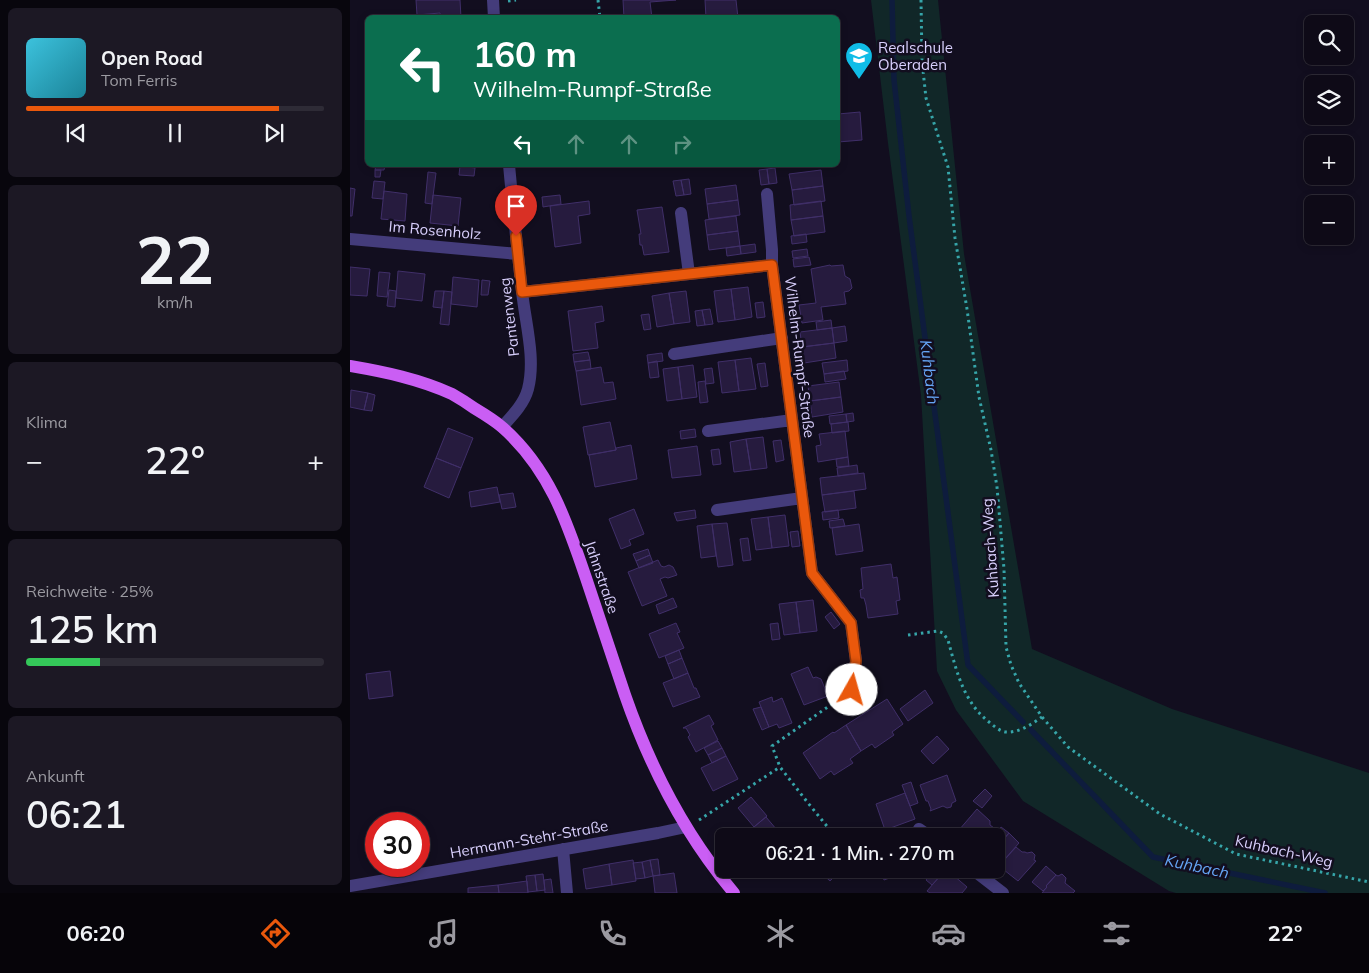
<!DOCTYPE html>
<html lang="de">
<head>
<meta charset="utf-8">
<style>
  :root { --surface:#0e0a17; --page:#1c1824; --text:#f1f3f6; --muted:#9b9aa1; --line:#2e2b36; --accent:#ea580c }
  body { margin:0; font-family:Mulish,sans-serif; background:var(--page); color:var(--text); height:100vh; display:flex; flex-direction:column; font-size:19px; white-space:nowrap }
  * { box-sizing:border-box; margin:0 }
  p { font-size:16px; color:var(--muted) }
  .icon { flex:none; width:28px; height:28px; fill:none; stroke:currentColor; stroke-width:2; stroke-linecap:round; stroke-linejoin:round }
  .map { position:relative; flex:1; overflow:hidden }
  .drawer { display:flex; flex-direction:column; gap:8px; padding:8px; background:#08060d; width:350px }
  .drawer>* { flex:none }
  .hud { position:absolute; left:15px; top:15px; width:475px; height:152px; border-radius:8px; box-shadow:0 2px 8px #0003,0 0 0 1px var(--line); background:#0b6e4f; color:#fff; overflow:hidden }
  .tools { position:absolute; left:954px; top:15px; display:grid; gap:10px }
  .tools a { display:grid; place-items:center; width:50px; height:50px; border-radius:8px; background:var(--surface); box-shadow:0 2px 8px #0003,0 0 0 1px var(--line); font-size:25px }
  .speed { position:absolute; left:15px; top:812px; display:flex; gap:10px; font-size:25px; font-weight:700; text-align:center }
  .speed>* { display:grid; place-content:center; width:65px; height:65px; border-radius:50%; background:var(--surface); box-shadow:0 2px 8px #0003,0 0 0 1px var(--line); line-height:1 }
  .speed .limit { border:8px solid #d22; background:#fff; color:#111 }
  .pin { position:absolute; display:grid; place-items:center; width:42px; height:42px; color:#fff; margin:-51px -21px; border-radius:50% 50% 50% 0; rotate:-45deg; box-shadow:0 0 5px #0007 }
  .pin .icon { rotate:45deg }
  .me { position:absolute; width:55px; margin:-28px; rotate:7deg; stroke-linejoin:round; filter:drop-shadow(0 0 4px #0008) }
  .turn { display:flex; align-items:center; gap:18px; height:105px; padding:0 25px; font-size:22px }
  .turn .icon { width:65px; height:65px; stroke-width:2.5 }
  .turn b { display:block; font-size:35px; line-height:42px }
  .lanes { display:flex; align-items:center; height:48px; padding:0 25px; background:#0003; justify-content:center; gap:25px; direction:ltr }
  .lanes .off { opacity:.35 }
  .big { font-size:38px; font-weight:600; line-height:1.1 }
  .drawer .tile { flex:1; display:flex; flex-direction:column; justify-content:center; gap:8px; min-width:0; padding:0 18px; border-radius:8px; background:var(--page) }
  .drawer .dial { align-items:center; gap:0 }
  .dial b { font-size:65px; line-height:1 }
  .song { display:flex; align-items:center; gap:15px }
  .cover { width:60px; height:60px; border-radius:8px; background:linear-gradient(135deg,hsl(190 70% 55%),hsl(190 70% 35%)) }
  .played { height:5px; border-radius:2px; background:linear-gradient(90deg,var(--accent) 85%,var(--line) 85%) }
  .keys { display:flex; justify-content:space-around; direction:ltr }
  .heat { display:flex; justify-content:space-between; align-items:center; font-size:28px; direction:ltr }
  .charge { height:8px; border-radius:4px; background:linear-gradient(90deg,#34c759 25%,var(--line) 0) }
  .trip { position:absolute; left:365px; top:828px; width:290px; height:50px; border-radius:8px; background:var(--surface); box-shadow:0 2px 8px #0003,0 0 0 1px var(--line); font-weight:600; line-height:50px; text-align:center }
  .menu { display:flex; height:80px; justify-content:space-around; align-items:center; background:#060409; color:var(--muted) }
  .menu .icon { width:35px; height:35px }
  .menu .on { color:var(--accent) }
  .menu b { font-size:22px; color:var(--text) }
  main { display:flex; flex:1; min-height:0 }
  .map>svg:first-child { display:block }
  .green { fill:#112728 }
  .lines { fill:none; stroke-linecap:round; stroke-linejoin:round }
  .stream { stroke:#0e1c3d; stroke-width:5.5 }
  .building { fill:#261b3e; stroke:#402f69 }
  .path { stroke:#36a5a9; stroke-width:3; stroke-dasharray:2.5 4; stroke-linecap:butt }
  .minor { stroke:#443c7b; stroke-width:12 }
  .major { stroke:#ca5ef4; stroke-width:12 }
  .route-casing { stroke:#983908; stroke-width:12 }
  .route { stroke:#ea580c; stroke-width:9 }
  .labels { text-anchor:middle; dominant-baseline:central; stroke-width:5; stroke-linejoin:round; paint-order:stroke }
  .poi-label { font-size:15px; fill:#d8cffc; stroke:#120e1f; text-anchor:start }
  .street-label { font-size:15px; fill:#d8cffc; stroke:#120e1f }
  .water-label { font-size:16px; font-style:italic; fill:#65a4f4; stroke:#120e1f }
</style>
</head>
<body>
<main>
<section class="drawer">
<div class="tile">
<div class="song"><i class="cover"></i><div><b>Open Road</b><p>Tom Ferris</p></div></div>
<div class="played"></div>
<div class="keys"><svg class="icon" aria-label="previous" viewBox="0 0 24 24"><path d="M18 5L8 12l10 7zM5 5v14"/></svg><svg class="icon" aria-label="pause" viewBox="0 0 24 24"><path d="M8 5v14M16 5v14"/></svg><svg class="icon" aria-label="next" viewBox="0 0 24 24"><path d="M6 5l10 7-10 7zM19 5v14"/></svg></div>
</div>
<div class="tile dial"><b>22</b><p>km/h</p></div>
<div class="tile"><p>Klima</p>
<div class="heat"><a>−</a><b class="big">22°</b><a>+</a></div>
</div>
<div class="tile"><p>Reichweite · 25%</p><b class="big">125 km</b><div class="charge"></div></div>
<div class="tile"><p>Ankunft</p><b class="big">06:21</b></div>
</section>
<div class="map">
<svg width="1019" height="893" viewBox="0 0 1019 893">
  <rect width="100%" height="100%" fill="#120e1f"/>
  <path class="green" d="M521 0H588L614 254 682 649 822 709 1019 773V893H826L819 891 673 801 606 710 587 671 571 395 538 143Z"/>
  <g class="lines">
    <path class="stream" d="M542 0 544 80 559 216 618 665 673 722
      M681 730 803 857 975 893"/>
  </g>
  <path class="building" d="M66 0H110L111 18H91L90 13 67 15Z
    M273 0H326L300 2 302 18H274Z
    M355 0H386L388 18H356Z
    M510 112 512 140 488 142V114Z
    M26 165H35L34 170H25Z
    M110 166 125 168 124 176 109 175Z
    M425 168 427 183 419 184 417 169Z
    M417 169 419 184 411 185 409 170Z
    M25 170H31L30 177H25Z
    M471 170 473 186 442 190 439 174Z
    M78 172 86 173 82 204 75 203Z
    M339 179 341 194 334 195 331 180Z
    M331 180 334 195 326 196 323 181Z
    M24 181 35 182 33 199 22 198Z
    M386 185 388 200 357 204 355 189Z
    M473 186 475 201 444 205 442 190Z
    M0 188 5 189 2 216H0Z
    M34 191 57 194 55 221 31 219Z
    M83 195 111 198 108 226 80 223Z
    M210 195 211 204 193 207 192 197Z
    M388 200 390 215 359 219 357 204Z
    M239 201 240 214 228 216 231 243 205 247 200 206Z
    M471 201 473 216 441 220 440 205Z
    M312 207 319 252 294 255 292 245H290L289 234H291L287 210Z
    M386 216 388 231 357 235 355 220Z
    M473 216 475 232 444 236 441 220Z
    M388 231 390 246 359 250 357 235Z
    M456 234 457 242 442 244 441 236Z
    M405 244 406 252 391 254 390 246Z
    M390 246 391 254 377 256 376 248Z
    M457 249 458 256 443 258 442 251Z
    M459 257 461 265 444 267 443 259Z
    M480 265 481 266 493 265 495 276 500 279 502 288 499 291 494 292 496 304 471 307 473 320 452 323 449 305 466 303 461 269Z
    M0 267 20 269 17 296 0 295Z
    M48 271 75 274 72 301 46 298Z
    M29 272 40 273 37 297 27 296Z
    M103 277 129 280 127 307 101 304Z
    M132 280 140 281 138 295H131Z
    M398 287 402 317 385 320 381 289Z
    M381 289 385 320 368 322 364 291Z
    M39 290 46 291 45 307 37 306Z
    M85 291H94L92 308 83 307Z
    M94 291 102 292 99 325 90 324Z
    M336 291 340 322 324 324 319 293Z
    M319 293 324 324 307 327 302 296Z
    M413 302 415 317 407 318 405 303Z
    M252 306 254 321 245 323 248 348 223 351 218 311Z
    M360 309 363 324 355 325 352 310Z
    M352 310 355 325 347 326 345 311Z
    M299 314 301 329 294 330 291 315Z
    M481 320 482 328 467 330 466 322Z
    M495 326 497 341 484 343 482 328Z
    M482 328 484 343 452 347 450 332Z
    M484 343 486 358 454 363 452 347Z
    M238 352 240 360 224 362 223 354Z
    M312 353 313 361 298 363 297 355Z
    M401 358 406 389 389 391 385 360Z
    M240 360 241 369 226 371 224 362Z
    M385 360 389 391 372 393 368 362Z
    M497 360 498 371 474 374 472 363Z
    M307 361 309 377 300 378 298 363Z
    M415 363 418 386 411 387 407 364Z
    M343 365 347 397 332 399 328 367Z
    M251 367 254 383 263 382 266 399 231 405 226 371Z
    M328 367 332 399 317 401 313 369Z
    M362 368 364 383 356 384 354 369Z
    M494 371 496 379 475 382 474 374Z
    M355 381 358 402 350 403 348 382Z
    M489 382 491 397 460 401 458 386Z
    M1 390 18 393 14 410 0 407Z
    M18 393 25 395 22 411 14 410Z
    M491 397 493 412 462 417 460 401Z
    M503 413 504 421 497 422 496 414Z
    M496 414 497 422 480 424 479 416Z
    M260 422 266 450 238 455 233 427Z
    M498 422 499 431 482 433 481 424Z
    M98 428 123 438 111 468 86 458Z
    M345 429 346 437 331 439 330 431Z
    M495 431 498 457 468 462 466 446 471 445 469 434Z
    M413 437 417 468 401 470 396 439Z
    M396 439 401 470 384 472 380 442Z
    M431 440 434 460 426 462 423 441Z
    M281 445 287 479 245 487 239 455 266 450V448Z
    M347 446 351 475 322 478 318 450Z
    M369 449 371 464 363 465 361 450Z
    M498 457 499 466 487 467 486 459Z
    M86 458 111 468 99 498 74 487Z
    M507 465 508 473 488 476 487 468Z
    M514 473 516 489 472 495 470 478Z
    M147 487 150 502 121 507 119 492Z
    M504 491 506 508 475 512 472 495Z
    M163 493 166 507 152 509 149 495Z
    M284 509 294 534 279 540 281 545 271 549 259 519Z
    M345 510 346 518 327 521 324 513Z
    M488 510 489 518 473 520 472 512Z
    M435 515 439 546 422 548 418 517Z
    M418 517 422 548 406 550 401 519Z
    M493 519 495 526 480 528 479 521Z
    M377 523 383 565 368 567 362 524Z
    M362 524 366 556 351 558 347 526Z
    M509 524 513 551 486 555 482 528Z
    M448 531 450 546 442 547 440 532Z
    M398 538 401 560 393 561 390 539Z
    M298 549 300 555 286 561 283 554Z
    M300 555 303 563 289 568 286 561Z
    M308 560 311 566 314 567 319 565 323 567 327 575 318 578 315 577 310 579 317 596 292 606 278 572Z
    M541 564 543 578 547 577 550 600 546 601 548 614 518 618 516 605 514 598H511L510 590 513 589 511 568Z
    M323 598 327 607 309 614 306 605Z
    M463 600 467 631 450 633 446 602Z
    M446 602 450 633 434 635 429 604Z
    M481 612 490 624 484 629 475 617Z
    M326 623 330 632 327 633 334 648 309 658 299 634Z
    M428 623 430 639 422 640 420 624Z
    M329 650 332 658 318 664 315 656Z
    M332 658 338 673 324 679 318 664Z
    M458 667 463 678 466 677 471 679 478 696 454 705 441 674Z
    M40 671 43 696 19 699 16 674Z
    M338 673 344 688H346L350 697 323 707 313 683Z
    M575 690 583 703 558 721 550 709Z
    M422 697 423 702 432 698 442 723 429 728 427 724 419 727 409 702Z
    M537 699 553 724 542 732 544 735 525 748 522 744 511 751 496 725Z
    M411 707 419 727 412 730 403 709Z
    M359 715 364 724 361 726 368 740 346 752 338 737 340 735 336 728H333Z
    M496 725 511 751 500 759 503 763 484 775 481 771 470 779 453 753 483 732 484 733Z
    M587 736 599 749 583 764 571 751Z
    M368 741 372 748 358 755 354 748Z
    M372 748 376 756 362 763 358 755Z
    M376 756 388 779 363 791 351 768Z
    M597 775 606 801 602 803 601 807 597 808 593 806 580 811 581 809 578 801H576L570 785Z
    M561 782 568 803 560 806 552 785Z
    M635 789 642 796 632 808 623 801Z
    M555 793 565 819 535 830 526 804Z
    M401 797 417 816 404 827 388 808Z
    M627 809 640 821V825L648 831 644 836H616L609 830Z
    M416 817 432 836H398L401 834 399 831Z
    M651 827 659 833 646 848V836H644Z
    M659 833 669 843 653 861 646 856V848Z
    M666 847 672 852H675L677 853 682 852 685 855 684 860 686 861 668 881 649 866Z
    M308 859 310 875 303 876 300 860Z
    M283 860 286 881 262 885 259 864Z
    M300 860 303 876 295 878 292 862Z
    M292 862 295 878 286 879 283 863Z
    M259 864 262 885 236 889 233 869Z
    M696 866 706 875 696 886 697 887 693 891 682 882Z
    M467 869H492L480 881Z
    M530 869H557L559 874 549 878 548 875 534 880Z
    M585 869H587L593 873 582 885 576 880Z
    M596 869 617 887 612 893H580L577 891Z
    M324 873 327 893H305L303 876Z
    M193 874 195 890 187 891 185 875Z
    M712 874 716 878 715 883 725 891 723 893H692L697 887 696 886 706 875 708 876Z
    M185 875 187 891 178 892 176 876Z
    M201 879 203 893H195L194 880Z
    M177 881 178 893H149L148 885Z
    M148 885 149 893H118V888Z"/>
  <g class="lines">
    <path class="path" d="M248 0 250 18
      M571 0 572 61 576 98 598 167 605 238 617 309 629 397 641 450 647 487 654 569 656 647 661 665 669 683 692 717 718 747 810 814 886 854 1019 882
      M158 1 166 0
      M558 635 588 631 593 633 598 640C606 669 613 702 639 722 644 726 649 731 656 732 669 733 682 724 692 717
      M349 820 430 767
      M485 836 458 803 430 767 422 746 492 697
      M546 836 555 834"/>
    <path class="minor" d="M143 0 144 18
      M417 194 422 250V265
      M331 213 339 274
      M0 239 168 254
      M172 292 422 265 462 573 501 623 506 661 503 690
      M324 354 432 338
      M152 427C162 416 174 404 178 389 186 358 175 322 172 291 167 249 163 207 159 165
      M358 431 442 420
      M367 510 452 498
      M569 829 579 836
      M213 849 217 893
      M622 869 653 893
      M0 886 308 833 336 827"/>
    <path class="major" d="M0 366C35 372 69 379 102 394 109 398 117 403 124 408 134 414 144 420 152 427 201 470 218 525 238 584 250 621 263 658 275 695 300 767 335 835 384 893"/>
  </g>
  <g class="lines">
    <defs>
      <path id="route" d="M166 236 172 292 422 265 462 573 501 623 506 661 502 690"/>
    </defs>
    <use href="#route" class="route-casing"/>
    <use href="#route" class="route"/>
  </g>
  <defs>
    <symbol id="school-pin" viewBox="-11 -11 22 30"><path d="M0 17L-7.5 6A9.5 9.5 0 1 1 7.5 6Z" fill="#10bde7" stroke="#120e1f"/><path d="M0-5L7-2L0 1L-7-2ZM-4 1L0 2.5L4 1V4Q0 6-4 4Z" fill="#fff"/></symbol>
  </defs>
  <g fill-rule="evenodd">
    <use href="#school-pin" x="493" y="40" width="32" height="43"/>
  </g>
  <g class="labels">
    <g class="poi-label">
      <text x="528" y="47">Realschule<tspan x="528" dy="17">Oberaden</tspan></text>
    </g>
    <g class="street-label">
      <text transform="translate(85 230) rotate(5)">Im Rosenholz</text>
      <text transform="translate(159 317) rotate(-97)">Pantenweg</text>
      <text transform="translate(450 357) rotate(83)">Wilhelm-Rumpf-Straße</text>
      <text transform="translate(640 548) rotate(-94)">Kuhbach-Weg</text>
      <text transform="translate(252 577) rotate(71)">Jahnstraße</text>
      <text transform="translate(179 839) rotate(-10)">Hermann-Stehr-Straße</text>
      <text transform="translate(934 851) rotate(13)">Kuhbach-Weg</text>
    </g>
    <g class="water-label">
      <text transform="translate(580 372) rotate(83)">Kuhbach</text>
      <text transform="translate(847 866) rotate(12)">Kuhbach</text>
    </g>
  </g>
</svg>
<div class="tools">
<a><svg class="icon" aria-label="search" viewBox="0 0 24 24"><circle cx="10" cy="10" r="6"/><path d="M15 15l6 6"/></svg></a>
<a><svg class="icon" aria-label="layers" viewBox="0 0 24 24"><path d="M12 4l9 5-9 5-9-5zM3 14l9 5 9-5"/></svg></a>
<a>+</a>
<a>−</a>
</div>
<div class="speed"><div class="limit">30</div></div>
<div class="pin" style="left:166px;top:236px;background:#d93025"><svg class="icon" aria-label="arrive" viewBox="0 0 24 24"><path d="M6 21V4h12l-3 4 3 4H6"/></svg></div>
<svg class="me" style="left:502px;top:690px" viewBox="-20 -20 40 40"><circle r="19" fill="#fff"/><path d="M0-13L10 11 0 6-10 11z" fill="#ea580c"/></svg>
<div class="trip">06:21 · 1 Min. · 270 m</div>
<div class="hud">
<div class="turn"><svg class="icon" aria-label="left" viewBox="0 0 24 24"><path d="M17 20v-9H6M10 6l-5 5 5 5"/></svg><div><b>160 m</b>Wilhelm-Rumpf-Straße</div></div>
<div class="lanes"><svg class="icon" aria-label="left" viewBox="0 0 24 24"><path d="M17 20v-9H6M10 6l-5 5 5 5"/></svg><svg class="icon off" aria-label="ahead" viewBox="0 0 24 24"><path d="M12 20V5M6 11l6-6 6 6"/></svg><svg class="icon off" aria-label="ahead" viewBox="0 0 24 24"><path d="M12 20V5M6 11l6-6 6 6"/></svg><svg class="icon off" aria-label="right" viewBox="0 0 24 24"><path d="M7 20v-9h11M14 6l5 5-5 5"/></svg></div>
</div>
</div>
</main>
<nav class="menu">
<b>06:20</b>
<svg class="icon on" aria-label="directions" viewBox="0 0 24 24"><path d="M12 3l9 9-9 9-9-9zM9 14v-3h6M13 9l2 2-2 2"/></svg>
<svg class="icon" aria-label="music" viewBox="0 0 24 24"><path d="M9 18V5l10-2v13"/><circle cx="6" cy="18" r="3"/><circle cx="16" cy="16" r="3"/></svg>
<svg class="icon" aria-label="phone" viewBox="0 0 24 24"><path d="M5 4h4l2 5-3 2q2 4 5 5l2-3 5 2v4C11 20 4 13 5 4z"/></svg>
<svg class="icon" aria-label="climate" viewBox="0 0 24 24"><path d="M12 3v18M4 7l16 10M4 17L20 7"/></svg>
<svg class="icon" aria-label="car" viewBox="0 0 24 24"><path d="M5 17H2v-5l4-1 3-4h7l3 4 3 1v5h-3M9 17h6M6 11h13"/><circle cx="7" cy="17" r="2"/><circle cx="17" cy="17" r="2"/></svg>
<svg class="icon" aria-label="filters" viewBox="0 0 24 24"><path d="M4 7h16M4 17h16"/><circle cx="9" cy="7" r="2"/><circle cx="15" cy="17" r="2"/></svg>
<b>22°</b>
</nav>
</body>
</html>
